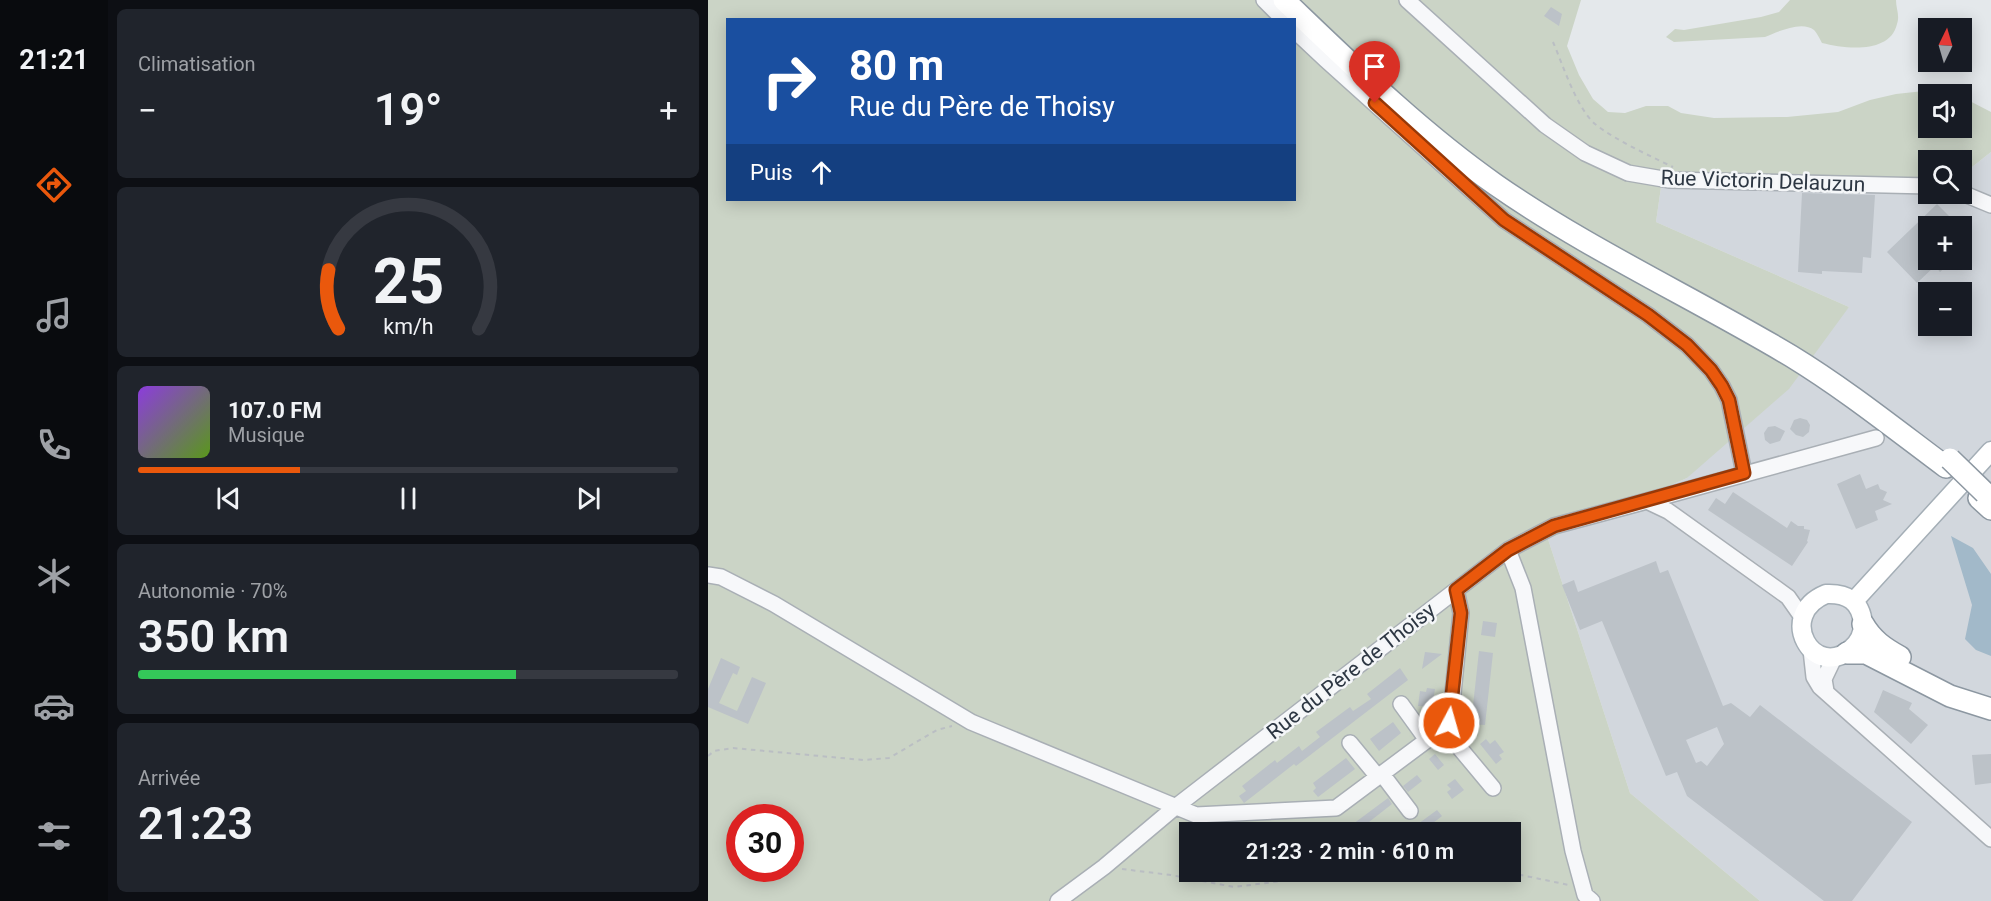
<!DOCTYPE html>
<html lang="fr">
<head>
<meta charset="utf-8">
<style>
  :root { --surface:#171b24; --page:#20242c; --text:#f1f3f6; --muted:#9ea1a6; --line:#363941; --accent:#ea580c }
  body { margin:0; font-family:Roboto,sans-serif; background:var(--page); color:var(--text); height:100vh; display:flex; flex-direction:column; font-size:22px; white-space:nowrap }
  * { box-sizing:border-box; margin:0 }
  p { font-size:20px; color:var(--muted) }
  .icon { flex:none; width:33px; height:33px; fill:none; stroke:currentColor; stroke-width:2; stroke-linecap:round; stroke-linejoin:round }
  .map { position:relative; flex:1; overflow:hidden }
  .details { display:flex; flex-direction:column; gap:9px; padding:9px; background:#0d0f14; width:600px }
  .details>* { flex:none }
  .top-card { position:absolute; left:18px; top:18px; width:570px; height:183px; border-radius:0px; box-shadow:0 3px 15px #0003; background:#1a4fa0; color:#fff; overflow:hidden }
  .needle { width:39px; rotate:5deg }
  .tools { position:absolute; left:1210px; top:18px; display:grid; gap:12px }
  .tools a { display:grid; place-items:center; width:54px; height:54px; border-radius:0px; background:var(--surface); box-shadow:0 3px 15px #0003; font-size:30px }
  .speed { position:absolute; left:18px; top:804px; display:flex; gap:12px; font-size:30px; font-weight:700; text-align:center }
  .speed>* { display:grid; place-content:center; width:78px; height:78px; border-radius:50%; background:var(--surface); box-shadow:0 3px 15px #0003; line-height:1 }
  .speed .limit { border:9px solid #d22; background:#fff; color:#111 }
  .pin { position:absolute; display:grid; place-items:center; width:51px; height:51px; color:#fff; margin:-62px -26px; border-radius:50% 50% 50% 0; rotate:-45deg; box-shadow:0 0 6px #0007 }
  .pin .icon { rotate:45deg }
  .me { position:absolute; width:66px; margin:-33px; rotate:6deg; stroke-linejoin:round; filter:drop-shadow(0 0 4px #0008) }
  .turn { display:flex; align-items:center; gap:21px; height:126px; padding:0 24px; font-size:27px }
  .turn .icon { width:78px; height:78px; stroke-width:2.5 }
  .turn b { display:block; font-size:42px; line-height:51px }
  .then { display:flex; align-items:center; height:57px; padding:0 24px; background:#0003; gap:12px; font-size:22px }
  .big { font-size:45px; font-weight:600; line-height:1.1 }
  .details .tile { flex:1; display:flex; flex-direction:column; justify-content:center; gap:9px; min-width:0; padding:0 21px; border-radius:9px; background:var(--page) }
  .details .dial { align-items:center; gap:0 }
  .dial svg { height:156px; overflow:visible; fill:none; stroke:var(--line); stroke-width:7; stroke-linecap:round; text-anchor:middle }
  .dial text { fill:var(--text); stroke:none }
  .song { display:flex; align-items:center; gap:18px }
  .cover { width:72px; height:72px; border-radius:9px; background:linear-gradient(135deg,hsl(270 70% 55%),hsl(90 70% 35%)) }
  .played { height:6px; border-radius:3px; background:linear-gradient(90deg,var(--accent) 30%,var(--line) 30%) }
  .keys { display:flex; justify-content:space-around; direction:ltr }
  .heat { display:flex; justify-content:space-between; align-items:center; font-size:33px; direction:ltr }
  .charge { height:9px; border-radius:4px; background:linear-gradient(90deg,#34c759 70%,var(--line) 0) }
  .trip { position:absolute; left:471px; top:822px; width:342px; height:60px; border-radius:0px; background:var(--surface); box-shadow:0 3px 15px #0003; font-weight:600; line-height:60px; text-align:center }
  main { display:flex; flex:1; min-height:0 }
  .menu { display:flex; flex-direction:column; width:108px; justify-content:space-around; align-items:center; background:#090b0e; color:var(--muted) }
  .menu .icon { width:42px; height:42px }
  .menu .current { color:var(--accent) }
  .menu b { font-size:27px; color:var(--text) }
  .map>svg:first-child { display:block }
  .built { fill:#d2d7dd; fill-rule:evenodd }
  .green { fill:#cbd4c6; fill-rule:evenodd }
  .water { fill:#a2b9c9 }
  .building { fill:#bcc2c8; fill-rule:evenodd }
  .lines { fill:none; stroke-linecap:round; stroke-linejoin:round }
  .minor-casing { stroke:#a9afb5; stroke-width:18 }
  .major-casing { stroke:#a4aeb6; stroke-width:21 }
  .highway-casing { stroke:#8c97a1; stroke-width:24 }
  .path { stroke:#babec3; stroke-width:2; stroke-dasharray:4.5 4.5; stroke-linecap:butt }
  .minor { stroke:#f7f8fa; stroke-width:15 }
  .major { stroke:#fff; stroke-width:18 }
  .highway { stroke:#fff; stroke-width:21 }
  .highway-bridge-casing { stroke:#8c97a1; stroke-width:24; stroke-linecap:butt }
  .highway-bridge { stroke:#fff; stroke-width:21 }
  .route-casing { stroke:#983908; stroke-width:15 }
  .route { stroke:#ea580c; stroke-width:10 }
  .labels { text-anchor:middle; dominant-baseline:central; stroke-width:5; stroke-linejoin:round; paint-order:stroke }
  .street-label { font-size:21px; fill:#2d3743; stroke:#f4f6f8 }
</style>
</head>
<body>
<main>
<nav class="menu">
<b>21:21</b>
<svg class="icon current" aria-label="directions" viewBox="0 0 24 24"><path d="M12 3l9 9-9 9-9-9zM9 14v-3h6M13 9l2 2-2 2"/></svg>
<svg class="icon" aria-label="music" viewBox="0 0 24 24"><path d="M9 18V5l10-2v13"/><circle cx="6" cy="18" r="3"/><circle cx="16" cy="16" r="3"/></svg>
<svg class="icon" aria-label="phone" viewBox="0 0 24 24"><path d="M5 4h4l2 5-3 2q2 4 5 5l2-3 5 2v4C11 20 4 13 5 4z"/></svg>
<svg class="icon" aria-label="climate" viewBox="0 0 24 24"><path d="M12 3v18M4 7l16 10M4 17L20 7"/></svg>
<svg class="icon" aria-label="car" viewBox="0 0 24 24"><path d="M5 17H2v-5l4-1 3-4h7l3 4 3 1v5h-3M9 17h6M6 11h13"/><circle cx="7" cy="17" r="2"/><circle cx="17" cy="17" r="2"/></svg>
<svg class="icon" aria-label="filters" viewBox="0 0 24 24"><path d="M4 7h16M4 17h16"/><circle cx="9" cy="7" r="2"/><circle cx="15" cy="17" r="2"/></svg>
</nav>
<section class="details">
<div class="tile"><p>Climatisation</p>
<div class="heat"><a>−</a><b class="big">19°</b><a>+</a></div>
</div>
<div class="tile dial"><svg viewBox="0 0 100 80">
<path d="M14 69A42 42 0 1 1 86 69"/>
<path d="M14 69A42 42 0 0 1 9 39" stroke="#ea580c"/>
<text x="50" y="56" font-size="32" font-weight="700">25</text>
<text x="50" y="72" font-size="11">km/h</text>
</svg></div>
<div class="tile">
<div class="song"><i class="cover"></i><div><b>107.0 FM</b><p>Musique</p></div></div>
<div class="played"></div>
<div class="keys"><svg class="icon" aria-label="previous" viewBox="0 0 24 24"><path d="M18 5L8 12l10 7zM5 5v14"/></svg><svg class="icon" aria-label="pause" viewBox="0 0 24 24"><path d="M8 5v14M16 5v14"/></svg><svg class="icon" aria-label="next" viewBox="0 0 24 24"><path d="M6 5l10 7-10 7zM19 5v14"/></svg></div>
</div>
<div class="tile"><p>Autonomie · 70%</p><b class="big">350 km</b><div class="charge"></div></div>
<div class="tile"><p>Arrivée</p><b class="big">21:23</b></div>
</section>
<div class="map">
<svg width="1283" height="901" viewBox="0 0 1283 901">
  <rect width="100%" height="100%" fill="#e4e8eb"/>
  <path class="built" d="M1283 152V901H1052L922 793 840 539 979 478 1141 307 948 222 955 173 1221 179V194H1254V175ZM1221 226H1254V260H1221ZM1221 292H1254V326H1221Z"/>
  <path class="green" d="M0 0H873L859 46 871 75 885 99 900 112 917 113 938 106H960L973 113 1006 118 1079 117 1130 112 1162 100 1188 94 1216 91 1241 92 1248 94H1221V128H1254V97L1283 112V152L1254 175V160H1221V179L955 173 948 222 1141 307 1081 389 979 478 840 539 922 793 1052 901H0ZM20 20H586V200H20ZM32 818H82V868H32ZM482 832H802V872H482Z
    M1082 0H1188C1188 9 1192 15 1189 24 1182 54 1138 49 1114 43 1112 39 1109 33 1106 30 1094 20 1069 32 1057 37L966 42 958 37 967 29 976 30 1053 17 1071 12Z"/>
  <path class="water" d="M1243 536 1265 548 1283 574V656L1268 650 1257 639 1264 605Z"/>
  <path class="building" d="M843 7 854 14 851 26 836 16Z
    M1094 193 1167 195 1163 258 1155 257 1154 273 1114 271V274L1090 272Z
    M1229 204 1251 226H1221V260H1245L1232 272 1227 266 1209 283 1179 252Z
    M1254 230 1264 240 1254 251Z
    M1092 418 1099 420 1102 425 1101 432 1095 437 1088 435 1082 429 1086 420Z
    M1067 426 1077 431 1072 441 1062 444 1057 440 1056 433 1060 427Z
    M1152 474 1158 489 1170 484 1172 489 1179 492 1175 500 1184 504 1167 511 1170 520 1148 529 1129 484Z
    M1025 492 1079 528 1083 521 1090 526H1096V529L1102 530 1099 541 1100 542 1084 566 1000 510 1008 498 1017 504Z
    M948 561 952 573 960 570 1015 706 1023 703 1042 717 1052 705 1204 822 1144 901H1116L979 796 969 772 958 776 894 621 872 630 854 585 866 580 870 592ZM1009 727 1016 744 999 766 993 761 988 763 978 740Z
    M775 621 789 623 787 637 773 635Z
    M771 651 785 653 777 725 763 724Z
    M717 652 734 654 714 669Z
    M13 658 32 667 29 675 25 673 11 703 29 711 44 677 58 683 40 724 0 707V689Z
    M692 668 700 680 588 766 586 764 536 803 531 796 538 791 534 786 567 760 569 763 591 746 594 751 612 737 608 732 642 707 645 711 663 699 659 694Z
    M719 688 727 689 724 707 710 706 712 691 718 692Z
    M1175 690 1204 703 1201 709 1220 725 1203 744 1166 712Z
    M685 722 693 733 671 751 662 739Z
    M778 739 782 744 787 740 796 752 791 755 794 759 788 764 772 744Z
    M727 754 736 765 730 770 721 759Z
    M1283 754V783L1267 785 1264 755Z
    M638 758 647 769 610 797 605 791 608 788 605 783Z
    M709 775 714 781 700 792 695 786Z
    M747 779 756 790 744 799 739 792 743 789 739 785Z
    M680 798 684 804 661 822 665 827 657 832 653 828 650 830 645 824Z
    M729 810 734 816 729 820 712 832H699Z"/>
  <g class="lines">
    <defs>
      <path id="minor" d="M556 0 576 20
        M699 0 837 125 877 153 920 173 961 180 1221 186
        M586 30 618 60 796 220 940 315 979 345 1003 370 1014 386 1021 400 1036 473
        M1254 193 1283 205
        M939 501 1168 438
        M800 550 815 588 865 851 877 895 884 901
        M0 575 13 577 66 604 263 722 488 815 628 808 742 723 753 613 748 590
        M1103 650 1106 677 1112 687 1283 839
        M1118 691 1116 679 1126 658
        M693 704 719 740
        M735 728 785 788
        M642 743 670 777
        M674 774 702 811
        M350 901 396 867 466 808 800 550 846 526 939 501 960 511 1080 597 1094 617"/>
      <path id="major" d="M1118 594C1139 593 1153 601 1155 624 1155 634 1151 642 1144 648 1106 682 1067 615 1118 594Z
        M1147 600 1283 451"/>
      <path id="highway" d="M576 0C644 65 711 131 788 185 880 249 986 298 1083 356 1137 389 1187 429 1238 467
        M1271 498 1283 509
        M1155 624C1164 640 1176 648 1192 657
        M1139 653H1158L1242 696 1283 709"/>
    </defs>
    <use href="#minor" class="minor-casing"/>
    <use href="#major" class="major-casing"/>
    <use href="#highway" class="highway-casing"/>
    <path class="path" d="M845 42C855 65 868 107 887 124 907 140 942 156 965 167
      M0 756 6 751 25 748 155 760 181 758 229 730 244 726
      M414 869 463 875 526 887 646 872
      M775 872 808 874 861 885"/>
    <use href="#minor" class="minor"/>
    <use href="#major" class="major"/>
    <use href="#highway" class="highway"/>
    <defs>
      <path id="highway-bridge" d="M1242 459 1277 493"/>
    </defs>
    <use href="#highway-bridge" class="highway-bridge-casing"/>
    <use href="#highway-bridge" class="highway-bridge"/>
  </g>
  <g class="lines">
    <defs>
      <path id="route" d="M667 103 796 220 940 315 979 345 1003 370 1014 386 1021 400 1036 473 846 526 800 550 748 590 753 613 741 723"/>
    </defs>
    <use href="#route" class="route-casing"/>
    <use href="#route" class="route"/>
  </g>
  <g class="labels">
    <g class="street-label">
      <text transform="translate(1055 181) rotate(2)">Rue Victorin Delauzun</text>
      <text transform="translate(643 671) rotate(-38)">Rue du Père de Thoisy</text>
    </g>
  </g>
</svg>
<div class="tools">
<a><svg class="needle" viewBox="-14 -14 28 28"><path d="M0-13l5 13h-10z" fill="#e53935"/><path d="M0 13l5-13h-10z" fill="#9ea1a6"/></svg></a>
<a><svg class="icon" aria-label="sound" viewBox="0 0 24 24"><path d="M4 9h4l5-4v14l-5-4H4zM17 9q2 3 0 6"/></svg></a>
<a><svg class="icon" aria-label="search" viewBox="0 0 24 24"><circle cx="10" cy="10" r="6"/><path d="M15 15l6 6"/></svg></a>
<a>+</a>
<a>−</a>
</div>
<div class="speed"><div class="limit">30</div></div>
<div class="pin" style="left:667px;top:103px;background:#d93025"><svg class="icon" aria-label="arrive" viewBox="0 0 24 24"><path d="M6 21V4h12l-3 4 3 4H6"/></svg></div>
<svg class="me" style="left:741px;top:723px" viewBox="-20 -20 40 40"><circle r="17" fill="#ea580c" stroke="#fff" stroke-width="3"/><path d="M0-11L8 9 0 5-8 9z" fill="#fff"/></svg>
<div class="trip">21:23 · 2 min · 610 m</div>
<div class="top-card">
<div class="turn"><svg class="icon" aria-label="right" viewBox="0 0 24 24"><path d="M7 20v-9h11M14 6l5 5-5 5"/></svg><div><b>80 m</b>Rue du Père de Thoisy</div></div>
<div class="then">Puis<svg class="icon" aria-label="ahead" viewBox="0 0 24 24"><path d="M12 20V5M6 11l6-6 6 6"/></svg></div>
</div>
</div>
</main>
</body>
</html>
